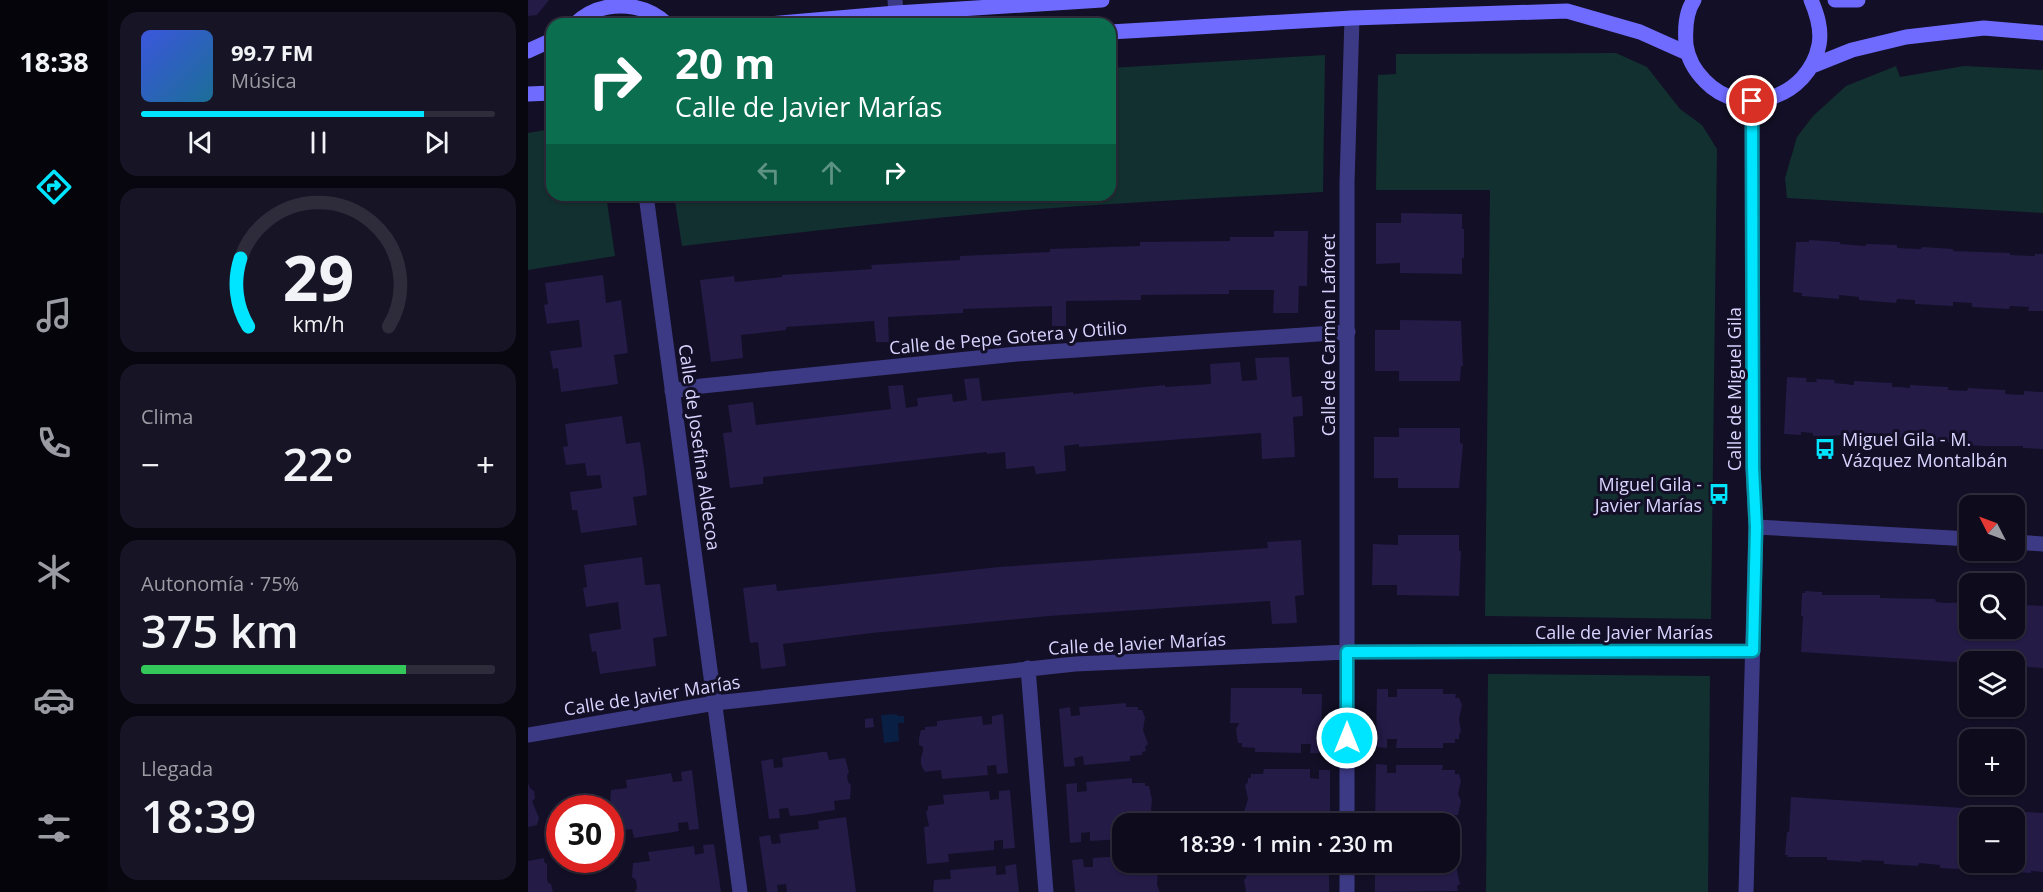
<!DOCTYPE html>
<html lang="es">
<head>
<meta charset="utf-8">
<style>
  :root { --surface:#0e0b1c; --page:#171425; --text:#f1f3f6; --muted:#9b9ba3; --line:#2e2b3b; --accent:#00e5ff }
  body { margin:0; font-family:"Open Sans",sans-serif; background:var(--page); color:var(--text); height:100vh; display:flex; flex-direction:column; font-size:22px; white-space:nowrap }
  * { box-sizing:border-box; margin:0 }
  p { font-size:20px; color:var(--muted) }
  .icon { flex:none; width:33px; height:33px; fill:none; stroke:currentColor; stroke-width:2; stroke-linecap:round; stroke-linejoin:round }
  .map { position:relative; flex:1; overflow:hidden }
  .sheet { display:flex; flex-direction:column; gap:12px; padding:12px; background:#08060f; width:420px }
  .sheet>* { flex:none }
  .hud { position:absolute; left:18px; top:18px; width:570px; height:183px; border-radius:18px; box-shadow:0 2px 4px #0004,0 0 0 2px var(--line); background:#0b6e4f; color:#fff; overflow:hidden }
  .needle { width:39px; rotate:312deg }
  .controls { position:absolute; left:1431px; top:495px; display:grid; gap:12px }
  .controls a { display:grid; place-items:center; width:66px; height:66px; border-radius:12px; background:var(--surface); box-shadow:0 2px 4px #0004,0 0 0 2px var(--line); font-size:30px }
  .speed { position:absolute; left:18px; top:795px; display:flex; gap:12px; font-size:30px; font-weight:700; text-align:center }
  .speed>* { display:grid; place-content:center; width:78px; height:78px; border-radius:50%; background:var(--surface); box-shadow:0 2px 4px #0004,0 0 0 2px var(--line); line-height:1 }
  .speed .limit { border:9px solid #d22; background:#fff; color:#111 }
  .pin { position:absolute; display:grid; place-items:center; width:51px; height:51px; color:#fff; margin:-26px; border:3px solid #fff; border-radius:50%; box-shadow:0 2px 6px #0007 }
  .me { position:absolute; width:66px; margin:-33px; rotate:0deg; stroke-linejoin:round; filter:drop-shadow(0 0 4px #0008) }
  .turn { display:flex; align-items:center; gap:21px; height:126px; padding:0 30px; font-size:27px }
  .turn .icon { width:78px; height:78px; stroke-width:2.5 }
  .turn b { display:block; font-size:42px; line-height:51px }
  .lanes { display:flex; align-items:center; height:57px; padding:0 30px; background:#0003; justify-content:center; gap:30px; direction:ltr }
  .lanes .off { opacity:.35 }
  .big { font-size:45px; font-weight:600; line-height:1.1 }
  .sheet .card { flex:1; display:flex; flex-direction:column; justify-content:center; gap:9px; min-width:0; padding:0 21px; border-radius:18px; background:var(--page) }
  .sheet .dial { align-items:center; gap:0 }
  .dial svg { height:156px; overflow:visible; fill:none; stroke:var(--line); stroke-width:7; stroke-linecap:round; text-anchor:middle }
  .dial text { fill:var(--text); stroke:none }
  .song { display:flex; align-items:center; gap:18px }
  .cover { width:72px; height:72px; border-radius:9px; background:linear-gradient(135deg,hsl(230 70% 55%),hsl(200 70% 35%)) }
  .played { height:6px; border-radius:3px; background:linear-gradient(90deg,var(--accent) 80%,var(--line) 80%) }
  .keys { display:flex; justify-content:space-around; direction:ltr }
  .heat { display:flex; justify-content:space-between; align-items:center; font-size:33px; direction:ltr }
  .charge { height:9px; border-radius:4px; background:linear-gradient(90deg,#34c759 75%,var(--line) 0) }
  .trip { position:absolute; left:584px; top:813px; width:348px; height:60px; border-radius:18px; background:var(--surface); box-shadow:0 2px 4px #0004,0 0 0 2px var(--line); font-weight:600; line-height:60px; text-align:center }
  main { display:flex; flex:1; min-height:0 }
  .tabs { display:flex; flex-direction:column; width:108px; justify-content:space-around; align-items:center; background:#06040b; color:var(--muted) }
  .tabs .icon { width:42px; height:42px }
  .tabs .current { color:var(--accent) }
  .tabs b { font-size:27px; color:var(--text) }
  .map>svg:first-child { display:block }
  .green { fill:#12302f }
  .water { fill:#0a1f44 }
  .building { fill:#241b47; fill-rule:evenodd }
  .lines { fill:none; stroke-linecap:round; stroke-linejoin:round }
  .street { stroke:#3d3a85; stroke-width:15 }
  .secondary { stroke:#6f6bff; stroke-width:15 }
  .route-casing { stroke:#0095a6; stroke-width:15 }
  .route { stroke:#00e5ff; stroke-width:10 }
  .labels { text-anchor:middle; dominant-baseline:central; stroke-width:6; stroke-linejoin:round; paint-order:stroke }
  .street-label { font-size:18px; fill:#d9d4ff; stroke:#130f26 }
  .poi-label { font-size:18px; fill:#d9d4ff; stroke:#130f26; text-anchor:start }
</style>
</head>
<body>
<main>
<nav class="tabs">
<b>18:38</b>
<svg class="icon current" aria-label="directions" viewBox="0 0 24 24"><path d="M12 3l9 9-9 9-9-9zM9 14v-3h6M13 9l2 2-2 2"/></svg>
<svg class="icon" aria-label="music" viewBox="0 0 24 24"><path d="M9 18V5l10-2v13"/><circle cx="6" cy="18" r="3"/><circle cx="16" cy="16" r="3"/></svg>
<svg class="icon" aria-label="phone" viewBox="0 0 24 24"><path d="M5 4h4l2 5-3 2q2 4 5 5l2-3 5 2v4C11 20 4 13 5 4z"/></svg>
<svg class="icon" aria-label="climate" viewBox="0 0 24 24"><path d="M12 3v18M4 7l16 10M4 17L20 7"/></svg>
<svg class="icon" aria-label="car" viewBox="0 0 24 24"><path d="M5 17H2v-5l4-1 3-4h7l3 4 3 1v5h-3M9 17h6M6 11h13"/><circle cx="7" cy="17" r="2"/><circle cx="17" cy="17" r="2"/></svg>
<svg class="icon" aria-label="filters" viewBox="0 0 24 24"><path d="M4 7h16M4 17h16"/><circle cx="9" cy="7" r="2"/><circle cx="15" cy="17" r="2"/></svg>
</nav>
<section class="sheet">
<div class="card">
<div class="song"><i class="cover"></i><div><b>99.7 FM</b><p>Música</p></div></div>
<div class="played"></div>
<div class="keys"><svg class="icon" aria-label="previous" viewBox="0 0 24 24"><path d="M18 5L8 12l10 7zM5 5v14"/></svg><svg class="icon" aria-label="pause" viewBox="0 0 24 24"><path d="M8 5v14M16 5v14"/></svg><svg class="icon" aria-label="next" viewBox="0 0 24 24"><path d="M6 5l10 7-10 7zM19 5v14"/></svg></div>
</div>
<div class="card dial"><svg viewBox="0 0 100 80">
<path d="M14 69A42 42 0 1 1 86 69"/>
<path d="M14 69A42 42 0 0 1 10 34" stroke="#00e5ff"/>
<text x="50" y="56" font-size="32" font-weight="700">29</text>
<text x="50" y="72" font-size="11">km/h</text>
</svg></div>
<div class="card"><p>Clima</p>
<div class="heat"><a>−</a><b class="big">22°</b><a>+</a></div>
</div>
<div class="card"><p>Autonomía · 75%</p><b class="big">375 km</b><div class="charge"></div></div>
<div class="card"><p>Llegada</p><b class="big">18:39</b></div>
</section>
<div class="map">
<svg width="1515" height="892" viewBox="0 0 1515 892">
  <rect width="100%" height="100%" fill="#130f26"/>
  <path class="green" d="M1088 53 1119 67 1152 109 1174 125 1189 149 1183 619 957 616 962 190H848L850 75 868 74V54Z
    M797 55 795 192C688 198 581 203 474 212 367 221 260 234 154 246L146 195H582V68Z
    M1368 66 1372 77 1436 66 1515 70V213L1259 198 1257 178 1269 137 1285 116 1318 86Z
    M23 129 24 195H78L87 256 0 270V133Z
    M960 674 1182 676 1180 892H958Z"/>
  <path class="water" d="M369 714V716H376V723H370L371 741 356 743 353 715Z"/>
  <path class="building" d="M0 0H21L9 15 0 16Z
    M873 213 934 214V229H936V258H934V274L872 273V263L848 264V223H873Z
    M746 231H780L779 286H771L770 313H745L746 290H701V294L613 295V300L538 301V326H524V306L435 309V313L360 317 361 342H348L346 321 258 327V330L213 335 215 358 183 362 172 280 206 276 207 282 254 277V275L344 269 343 265 432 260V256L522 252V249L612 246V242L702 241V237H746Z
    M1281 240 1312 242V244L1338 246V244L1369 245V248L1393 249 1394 247 1425 249V251L1482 253V255L1507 256V254H1515V311H1500L1501 307 1482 306 1481 309 1444 307V303L1425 302V306L1387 304V300L1369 299 1368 303 1331 300V297L1311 295V299L1274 296V293L1265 292 1268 242H1281Z
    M75 275 78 303 93 300 100 353 86 355 90 384 33 392 30 368 25 369 22 351 54 347 51 320 19 324 16 305 20 304 17 283Z
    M872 320 933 321 935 366H933L932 381H871V371H847V330H872Z
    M761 357 764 397 774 396 775 416 765 417 767 457 734 459 733 433 551 447V444L536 446 538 471 508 474 506 466 478 469 477 452 459 454V452L235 477V484L202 488 195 433 204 432 200 405 225 402 228 425 363 409 360 386 375 385 378 408 390 406 389 398 424 394 425 402 439 400 436 379 451 378 454 401 545 392V394L637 385V387L683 384 682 364 712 362 714 381 729 380 727 358Z
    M1259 377 1279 378 1278 382H1289L1288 379 1307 380 1306 383 1317 384 1326 385V381L1364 383V387H1373L1382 388V385L1420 387V390L1439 391 1440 388 1477 390V394L1496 395V391L1515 392V449L1495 448V446H1455L1439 445V443L1382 441V439L1370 438H1357V440L1326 438V435L1285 436V433L1273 432V435L1256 434Z
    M94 416 98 444 112 442 116 468 119 495 105 497 109 525 53 533 49 510H44L42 492 74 488 72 475 59 476 57 463 38 465 35 447 40 446 37 424Z
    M871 428H932V443L935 444 931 488H870V478H846V437H871Z
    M870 535H931V551H933L931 596 869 595V585H844L845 544 870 545Z
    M773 540 776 595 767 596 769 623 744 624 742 601 521 616 344 633 255 644 258 666 233 669 230 642 222 643 215 588 248 584 249 591 471 567 740 548 739 542Z
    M114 557 117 585 132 584 139 636 125 638 128 666 72 674 68 651 64 652 61 634 93 629 90 602 58 607 55 588 59 587 56 565Z
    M1277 591 1294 592V595H1352V598L1407 599 1408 602 1418 603 1442 602V628H1486V604L1515 606V668L1486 666V662H1442V663L1273 652 1275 616H1273L1274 593H1277Z
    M703 688H774V694H794L793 753H782L783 744H773V753L727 752V748L714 747V743H710L709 737 708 729 711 723H702Z
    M849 689H860V697H869V689H915V694H928L927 698H931L934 705 931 719 933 732 931 734V739H927V743H915V748H868L869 739H859V748L848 747Z
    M598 703V707H610V710H614L617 717 615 730 620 744 617 747 618 751 614 752V755L602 756V761L556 765 555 756 546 758 547 766 536 767 531 709 542 707 543 716 552 715 551 707Z
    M475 714 480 773 469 774 468 765 459 766 460 775 414 779 413 770 397 772 393 765V758L395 751V747L391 745V738L393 730H397V727L409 726V721L454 716 455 725 464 724V716Z
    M345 718 346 727 337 728V719Z
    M294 752H299L301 760 317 758 321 772 319 775 320 782 323 785 322 799 306 801 307 810 275 815 262 816 260 808 251 809 252 818 241 819 233 761 245 759 246 768 255 767 254 758Z
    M848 764 859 765V773H868V765H915L914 770H927V774H931L933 781 930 794 933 801 930 815H926V819H914V824H867V815H859V824L847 823Z
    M736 769H782V778L791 779V770H802V824H791V820H781V824L722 823 723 819H719L716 812 720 799 717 785 720 782V778H723V774H735Z
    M164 770 171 829 161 830 160 822 150 823 151 831 146 832 106 838 104 829 88 831 85 825V807L82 805 83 790 99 788 98 780 138 774 143 773 145 782 154 781 153 772Z
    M604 778V783H617V786H621L624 800 623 810 626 813V820L624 824H594V839L562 841V832L553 833V842L542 843 538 784 549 783V792L559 791 558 782Z
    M0 783 2 788 6 791 7 798 4 801 11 818 9 825 0 827Z
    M482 790 487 848 475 849V840L466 841V850L420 854 421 862 399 864 396 827 401 826 398 812 400 810V806L416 804 415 795 461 791 462 800 471 799V791Z
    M1263 797 1515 813V872L1503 871V873L1469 871V869L1446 867V870L1412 868V865L1391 863 1390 866 1356 864V861L1333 860 1334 862 1299 860V857H1259L1260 855H1257L1259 832H1261ZM1442 818H1486V862H1442Z
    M318 817 328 892H259L258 884 249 885 250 892H239L231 837 242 835 244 844 253 843 251 834 291 829 290 821Z
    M186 844 193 892H107L109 888 108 880 104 877 105 863 122 861 120 852 166 846 167 855 176 853 175 845Z
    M921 846H926V850H930L932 857 929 870 932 884 929 886 930 891 847 892V862H921Z
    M594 856V862H628L630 868 629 885 632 892H547L544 860 555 859 556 867H565V858Z
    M16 858V862L19 864V879L20 883 23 884 25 892H0V861Z
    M716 862H801V892H718L716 880 718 878 719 870Z
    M488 864 491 892H405L406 880 423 879 422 870 468 866V875L478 874 477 866Z"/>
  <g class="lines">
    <path class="street" d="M367 0 368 13
      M118 195 212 892
      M144 391 174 386 489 354 820 332
      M1228 527 1442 539
      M1486 542 1515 544
      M500 668 518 892
      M0 735 187 703 547 664 819 652 1225 651
      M819 824V183L824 18
      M819 892V862
      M1218 892 1228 527 1225 468 1224 101"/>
    <path class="secondary" d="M1166 0C1157 13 1157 30 1158 45 1160 59 1167 71 1177 81 1214 120 1281 97 1291 45 1294 29 1289 14 1283 0
      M1307 0H1330
      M47 24C72 0 113 0 139 24
      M241 24 368 13 574 0
      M582 32 824 18 1039 11 1112 32 1159 53
      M0 51 24 40
      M1284 66 1324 50 1378 37 1456 28 1515 33
      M0 94 24 93"/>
  </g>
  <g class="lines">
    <defs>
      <path id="route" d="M819 738V652L1225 651 1228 527 1225 468 1224 101"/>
    </defs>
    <use href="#route" class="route-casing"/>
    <use href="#route" class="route"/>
  </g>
  <defs>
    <symbol id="bus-bare" viewBox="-9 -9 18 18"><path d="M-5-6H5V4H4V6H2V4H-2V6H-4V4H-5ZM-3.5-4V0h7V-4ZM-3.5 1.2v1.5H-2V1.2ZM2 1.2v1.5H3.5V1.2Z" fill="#00e5ff" stroke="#130f26" stroke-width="2.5" paint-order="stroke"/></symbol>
  </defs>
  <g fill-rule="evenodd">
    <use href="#bus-bare" x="1282" y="434" width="30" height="30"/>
    <use href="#bus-bare" x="1176" y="479" width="30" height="30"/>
  </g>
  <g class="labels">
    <g class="street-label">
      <text transform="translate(800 335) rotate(-90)">Calle de Carmen Laforet</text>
      <text transform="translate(480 337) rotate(-5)">Calle de Pepe Gotera y Otilio</text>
      <text transform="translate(1206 389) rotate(-90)">Calle de Miguel Gila</text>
      <text transform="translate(172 447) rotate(82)">Calle de Josefina Aldecoa</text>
      <text x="1096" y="632">Calle de Javier Marías</text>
      <text transform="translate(609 643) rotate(-3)">Calle de Javier Marías</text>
      <text transform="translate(124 695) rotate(-9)">Calle de Javier Marías</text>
    </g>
    <g class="poi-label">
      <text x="1314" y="439">Miguel Gila - M.<tspan x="1314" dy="21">Vázquez Montalbán</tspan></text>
      <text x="1174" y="484" text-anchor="end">Miguel Gila -<tspan x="1174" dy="21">Javier Marías</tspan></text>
    </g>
  </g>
</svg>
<div class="controls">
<a><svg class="needle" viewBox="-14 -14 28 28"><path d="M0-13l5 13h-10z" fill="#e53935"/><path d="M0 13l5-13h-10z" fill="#9b9ba3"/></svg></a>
<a><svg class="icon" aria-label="search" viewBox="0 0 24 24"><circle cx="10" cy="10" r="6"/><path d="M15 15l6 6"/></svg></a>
<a><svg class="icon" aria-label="layers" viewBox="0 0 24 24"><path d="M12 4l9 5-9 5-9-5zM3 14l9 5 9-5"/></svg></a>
<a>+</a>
<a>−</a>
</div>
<div class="speed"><div class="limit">30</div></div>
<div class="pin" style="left:1224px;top:101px;background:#d93025"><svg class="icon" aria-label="arrive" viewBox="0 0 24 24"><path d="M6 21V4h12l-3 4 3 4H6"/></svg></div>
<svg class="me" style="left:819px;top:738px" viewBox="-20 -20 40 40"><circle r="17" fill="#00e5ff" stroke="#fff" stroke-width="3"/><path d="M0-11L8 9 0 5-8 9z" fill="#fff"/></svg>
<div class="trip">18:39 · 1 min · 230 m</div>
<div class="hud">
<div class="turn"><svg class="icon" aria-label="right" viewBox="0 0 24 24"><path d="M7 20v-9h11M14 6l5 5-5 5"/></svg><div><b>20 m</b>Calle de Javier Marías</div></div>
<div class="lanes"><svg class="icon off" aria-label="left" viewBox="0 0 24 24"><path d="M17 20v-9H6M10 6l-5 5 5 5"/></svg><svg class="icon off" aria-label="ahead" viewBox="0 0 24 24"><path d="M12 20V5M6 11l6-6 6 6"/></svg><svg class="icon" aria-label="right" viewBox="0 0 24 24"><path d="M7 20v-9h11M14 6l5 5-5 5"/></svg></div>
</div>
</div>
</main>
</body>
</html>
